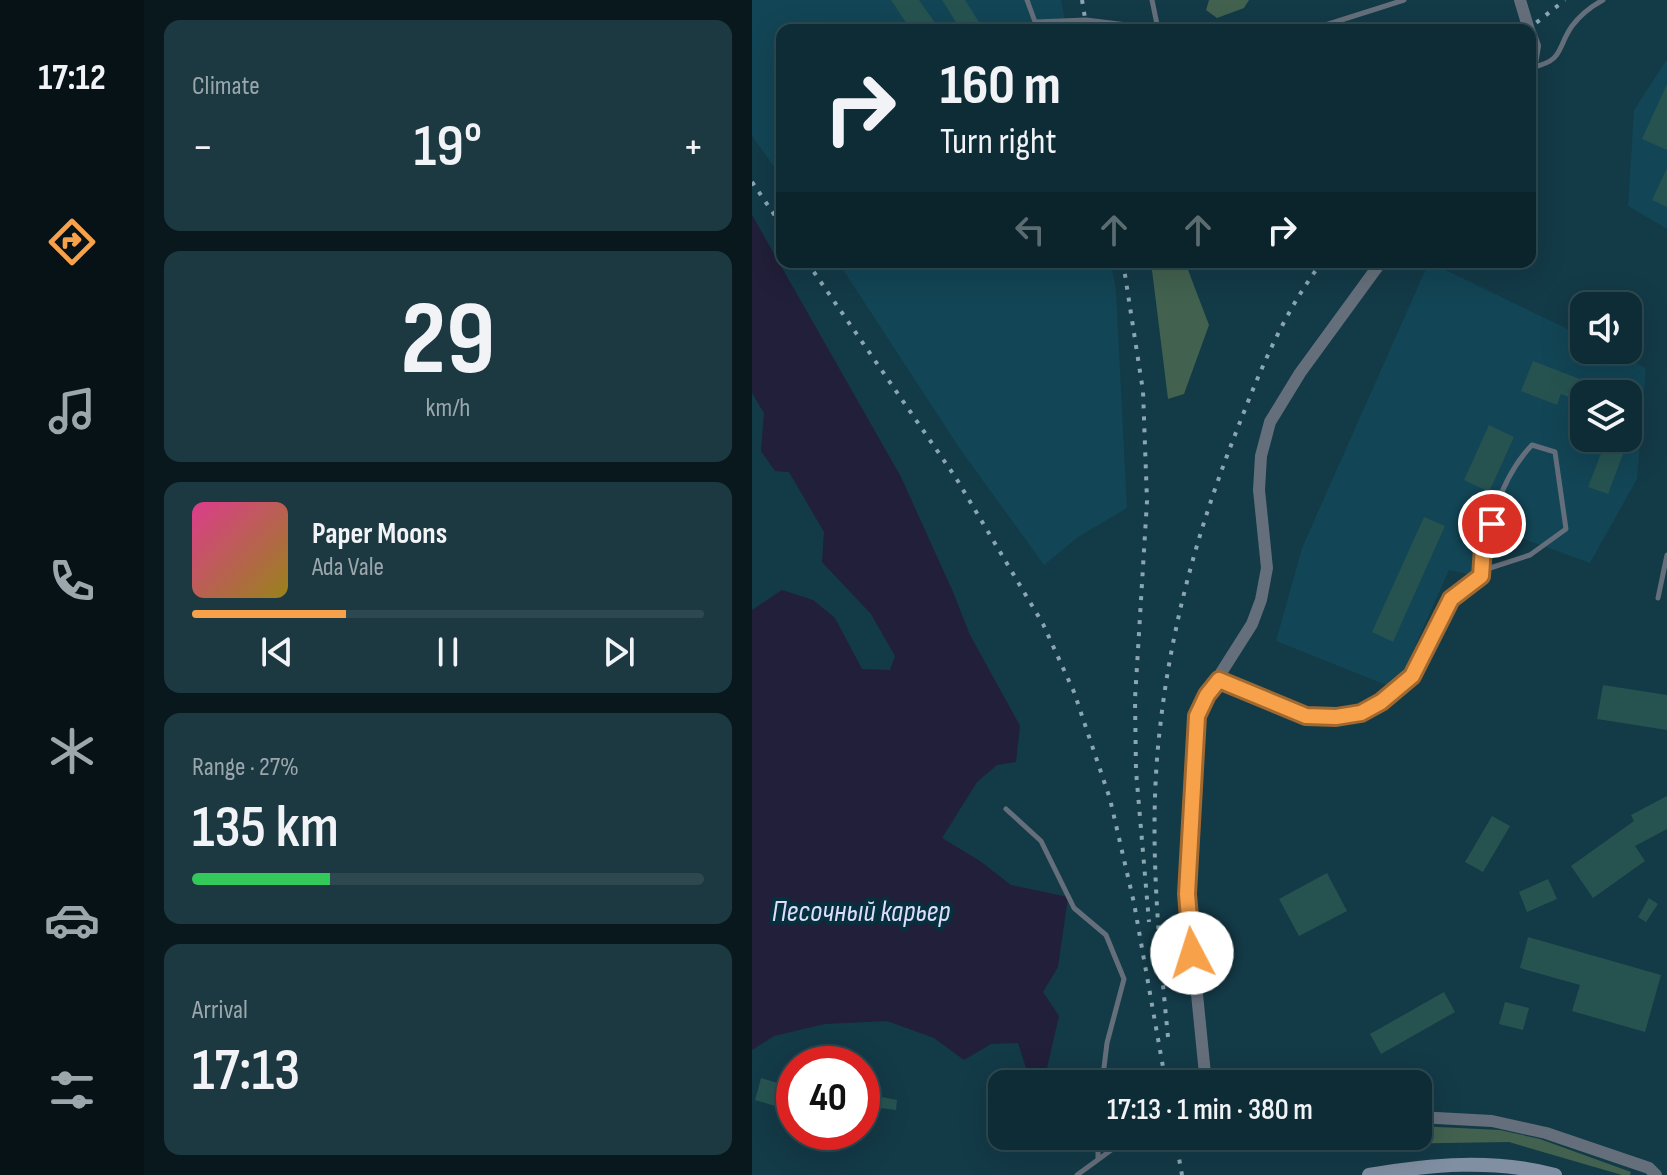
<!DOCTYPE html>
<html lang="en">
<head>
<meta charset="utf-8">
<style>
  :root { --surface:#0e2c35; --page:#1c3841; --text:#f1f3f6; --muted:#9ba7ad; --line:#2e4850; --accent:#f7a14a }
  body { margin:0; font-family:"Sofia Sans Condensed",sans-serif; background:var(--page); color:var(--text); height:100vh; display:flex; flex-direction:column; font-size:30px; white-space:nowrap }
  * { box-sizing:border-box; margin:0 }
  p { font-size:26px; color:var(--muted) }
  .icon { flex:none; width:44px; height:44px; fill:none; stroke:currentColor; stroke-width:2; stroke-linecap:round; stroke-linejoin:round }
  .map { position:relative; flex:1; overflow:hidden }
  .panel { display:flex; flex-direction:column; gap:20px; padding:20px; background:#08181d; width:608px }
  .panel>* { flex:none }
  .hud { position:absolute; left:24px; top:24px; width:760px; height:244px; border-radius:16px; box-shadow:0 8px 32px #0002,0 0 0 2px var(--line); background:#0e2c35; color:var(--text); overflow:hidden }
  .fabs { position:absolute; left:818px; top:292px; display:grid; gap:16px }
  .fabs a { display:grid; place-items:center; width:72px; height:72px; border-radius:16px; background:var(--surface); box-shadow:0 8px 32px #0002,0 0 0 2px var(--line); font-size:40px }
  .speed { position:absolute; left:24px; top:1046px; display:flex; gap:16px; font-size:40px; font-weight:700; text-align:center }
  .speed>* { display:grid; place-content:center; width:104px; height:104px; border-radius:50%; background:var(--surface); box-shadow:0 8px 32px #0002,0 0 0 2px var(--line); line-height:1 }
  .speed .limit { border:12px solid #d22; background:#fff; color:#111 }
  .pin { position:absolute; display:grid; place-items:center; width:68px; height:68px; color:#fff; margin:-34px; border:4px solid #fff; border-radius:50%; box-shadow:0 2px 8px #0007 }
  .me { position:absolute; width:88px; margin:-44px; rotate:355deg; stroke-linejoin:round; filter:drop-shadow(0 0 6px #0008) }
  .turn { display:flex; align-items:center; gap:28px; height:168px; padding:0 32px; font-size:36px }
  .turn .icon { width:104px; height:104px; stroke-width:2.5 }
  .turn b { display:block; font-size:56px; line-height:68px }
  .lanes { display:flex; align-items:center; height:76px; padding:0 32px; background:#0003; justify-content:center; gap:40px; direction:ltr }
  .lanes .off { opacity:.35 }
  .big { font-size:60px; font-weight:600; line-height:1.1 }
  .panel .card { flex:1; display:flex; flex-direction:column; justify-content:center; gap:12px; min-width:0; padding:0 28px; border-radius:16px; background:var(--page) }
  .panel .dial { align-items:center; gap:0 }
  .dial b { font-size:104px; line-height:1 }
  .song { display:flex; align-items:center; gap:24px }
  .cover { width:96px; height:96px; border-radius:12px; background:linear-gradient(135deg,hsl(330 70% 55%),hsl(50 70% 35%)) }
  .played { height:8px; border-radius:4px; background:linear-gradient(90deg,var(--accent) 30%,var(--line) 30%) }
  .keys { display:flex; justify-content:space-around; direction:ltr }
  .heat { display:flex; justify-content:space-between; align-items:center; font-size:44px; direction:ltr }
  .charge { height:12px; border-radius:6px; background:linear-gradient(90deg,#34c759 27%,var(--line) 0) }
  .trip { position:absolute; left:236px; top:1070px; width:444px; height:80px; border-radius:16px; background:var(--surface); box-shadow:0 8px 32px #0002,0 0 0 2px var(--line); font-weight:600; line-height:80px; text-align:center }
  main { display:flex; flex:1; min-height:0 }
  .tab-bar { display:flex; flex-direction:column; width:144px; justify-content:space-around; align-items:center; background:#061215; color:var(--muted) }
  .tab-bar .icon { width:56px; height:56px }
  .tab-bar .selected { color:var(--accent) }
  .tab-bar b { font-size:36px; color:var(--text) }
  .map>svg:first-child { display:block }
  .built { fill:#124555; fill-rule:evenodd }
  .green { fill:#42614f }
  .water { fill:#211f39 }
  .building { fill:#265350 }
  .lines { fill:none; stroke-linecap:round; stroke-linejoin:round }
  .service { stroke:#656f7b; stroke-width:5 }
  .tertiary { stroke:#656f7b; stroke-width:12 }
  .secondary { stroke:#808fa2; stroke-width:14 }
  .rail { stroke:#8aa6b1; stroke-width:4; stroke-dasharray:4 8; stroke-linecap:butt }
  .route-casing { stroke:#a16930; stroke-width:20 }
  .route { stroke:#f7a14a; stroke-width:14 }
  .labels { text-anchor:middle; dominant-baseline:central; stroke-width:8; stroke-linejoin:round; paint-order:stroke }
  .water-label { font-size:30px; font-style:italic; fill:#dddcff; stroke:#06303c }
</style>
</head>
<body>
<main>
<nav class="tab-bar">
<b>17:12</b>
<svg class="icon selected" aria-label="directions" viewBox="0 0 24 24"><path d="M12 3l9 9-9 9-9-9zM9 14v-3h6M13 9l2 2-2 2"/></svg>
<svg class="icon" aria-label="music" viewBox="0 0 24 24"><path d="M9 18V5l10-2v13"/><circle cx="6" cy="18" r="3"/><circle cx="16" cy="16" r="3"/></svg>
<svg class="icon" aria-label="phone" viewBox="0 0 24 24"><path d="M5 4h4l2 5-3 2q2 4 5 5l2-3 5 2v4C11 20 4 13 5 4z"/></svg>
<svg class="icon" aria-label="climate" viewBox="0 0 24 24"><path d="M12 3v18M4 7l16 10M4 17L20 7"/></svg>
<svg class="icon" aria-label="car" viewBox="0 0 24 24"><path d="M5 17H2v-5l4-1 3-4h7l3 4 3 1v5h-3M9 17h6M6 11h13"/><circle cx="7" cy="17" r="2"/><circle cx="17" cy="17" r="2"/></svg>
<svg class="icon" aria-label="filters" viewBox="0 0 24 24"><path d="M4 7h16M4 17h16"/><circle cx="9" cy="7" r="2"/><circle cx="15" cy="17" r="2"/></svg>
</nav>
<section class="panel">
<div class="card"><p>Climate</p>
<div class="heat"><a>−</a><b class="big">19°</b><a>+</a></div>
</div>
<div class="card dial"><b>29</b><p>km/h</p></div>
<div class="card">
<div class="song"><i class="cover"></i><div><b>Paper Moons</b><p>Ada Vale</p></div></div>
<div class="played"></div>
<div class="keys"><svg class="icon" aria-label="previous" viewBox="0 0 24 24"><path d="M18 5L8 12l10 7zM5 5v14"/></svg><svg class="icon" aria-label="pause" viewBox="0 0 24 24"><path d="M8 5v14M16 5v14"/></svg><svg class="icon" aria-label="next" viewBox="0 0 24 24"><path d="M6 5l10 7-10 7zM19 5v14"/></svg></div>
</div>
<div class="card"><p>Range · 27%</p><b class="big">135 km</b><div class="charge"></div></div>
<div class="card"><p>Arrival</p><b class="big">17:13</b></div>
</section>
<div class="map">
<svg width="915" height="1175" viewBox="0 0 915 1175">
  <rect width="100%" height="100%" fill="#133a47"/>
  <path class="built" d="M0 0H309L315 30H30V177L0 136Z
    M915 59V229L876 206 882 110Z
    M86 262H359L364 291 375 508 326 537 292 565 208 449Z
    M677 262 832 337V350H858L894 368 885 479 838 563 753 532 729 577 697 570 644 689 524 641 550 548ZM832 394H876V438H832Z"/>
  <path class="green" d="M457 0H497L492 8 465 18 454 10Z
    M399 262H433L457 325 432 394 416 399Z
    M666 1126 748 1130 788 1139 879 1172 878 1175H870L757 1142 506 1146 501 1136H666Z"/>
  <path class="water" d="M0 215 149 477 201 592 218 635 268 726 264 762 245 765 225 782 190 838 228 861 259 885 316 897 306 967 291 992 307 1016 295 1068 275 1071 266 1043 239 1044 212 1060 182 1038 135 1021 73 1024 22 1036 0 1050V610L30 590 61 600 83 618 110 669 138 670 143 656 119 614 70 562 72 532 37 472 23 471 9 451 12 413 0 393Z"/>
  <path class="building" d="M139 0H167L188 30H159Z
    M190 0H213L232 30H209Z
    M915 84V150L890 139Z
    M915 168V207L900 200Z
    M781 361 864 393V394H832V403L809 394 805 405 769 391Z
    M737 425 762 437 737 492 712 480Z
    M855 438H877L856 494 836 487Z
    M672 517 693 526 641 642 620 632Z
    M851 685 915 695V730L845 719Z
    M915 796V829L883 846 893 861 841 898 819 866 882 821 879 815Z
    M740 816 758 826 731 872 713 862Z
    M575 873 595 911 547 936 527 899Z
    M796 879 805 899 775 912 767 892Z
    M897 898 906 904 894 922 886 917Z
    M776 937 909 975 893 1032 820 1011 828 985 768 968Z
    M692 992 703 1012 629 1054 618 1034Z
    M753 1002 777 1008 771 1030 747 1024Z
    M9 1078 29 1084 23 1106 3 1100Z
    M130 1097 145 1100 144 1110 128 1108Z"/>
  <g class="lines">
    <path class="service" d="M275 0 286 30
      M400 0 406 29
      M284 22 334 20 416 30
      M542 30 564 28 652 0
      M781 67C812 61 805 47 820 26 829 14 838 7 851 0
      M906 598 915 555
      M468 680 554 716 584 717 609 713 629 702 660 676 699 599 738 568 778 555 814 529 803 452 780 445C749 477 733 532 729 576
      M254 809 289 841 322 908 354 935 372 979 355 1043 350 1084
      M346 1159V1136
      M325 1175 362 1148"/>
    <path class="tertiary" d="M768 0 777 30
      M778 32 783 46 778 76
      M454 1084 435 894 445 716 455 695 500 624 509 600 515 568 507 490 509 456 518 422 548 373 629 262
      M666 1117 740 1121 794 1133 897 1168 904 1175"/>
    <path class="secondary" d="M617 1175C679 1164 742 1159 803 1175"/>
    <path class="rail" d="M330 0 335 30
      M775 30 813 0
      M0 182 30 226
      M55 262 204 478 291 624 322 692 358 799 382 903 414 1084
      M371 262 391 391 395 501 383 699 384 771 397 922
      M416 1037C406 935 396 830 408 728 419 627 446 529 483 435 506 375 531 313 570 262
      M423 1136 430 1175"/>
  </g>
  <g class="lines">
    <defs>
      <path id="route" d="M440 953 435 894 445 716 455 695 467 680 554 716 584 717 609 713 629 702 660 676 699 599 729 576 731 548 740 524"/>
    </defs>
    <use href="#route" class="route-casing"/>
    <use href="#route" class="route"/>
  </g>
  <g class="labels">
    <g class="water-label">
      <text x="109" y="912">Песочный карьер</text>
    </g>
  </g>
</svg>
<div class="fabs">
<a><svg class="icon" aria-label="sound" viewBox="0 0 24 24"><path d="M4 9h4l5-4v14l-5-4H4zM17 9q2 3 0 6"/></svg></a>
<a><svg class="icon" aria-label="layers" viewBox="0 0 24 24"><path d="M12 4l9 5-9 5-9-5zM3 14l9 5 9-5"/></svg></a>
</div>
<div class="speed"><div class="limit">40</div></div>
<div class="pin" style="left:740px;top:524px;background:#d93025"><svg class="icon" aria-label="arrive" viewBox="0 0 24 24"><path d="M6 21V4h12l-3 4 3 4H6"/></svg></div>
<svg class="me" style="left:440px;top:953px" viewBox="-20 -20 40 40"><circle r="19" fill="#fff"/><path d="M0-13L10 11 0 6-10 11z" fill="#f7a14a"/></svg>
<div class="trip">17:13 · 1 min · 380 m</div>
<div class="hud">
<div class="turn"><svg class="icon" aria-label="right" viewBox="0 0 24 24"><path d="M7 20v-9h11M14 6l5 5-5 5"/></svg><div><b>160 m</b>Turn right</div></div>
<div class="lanes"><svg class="icon off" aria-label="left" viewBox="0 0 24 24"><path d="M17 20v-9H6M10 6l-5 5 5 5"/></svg><svg class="icon off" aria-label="ahead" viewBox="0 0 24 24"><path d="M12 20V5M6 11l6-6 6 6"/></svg><svg class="icon off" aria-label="ahead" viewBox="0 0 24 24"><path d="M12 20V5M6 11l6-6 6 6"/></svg><svg class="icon" aria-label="right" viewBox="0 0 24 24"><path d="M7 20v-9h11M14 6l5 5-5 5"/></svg></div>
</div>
</div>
</main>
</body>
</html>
